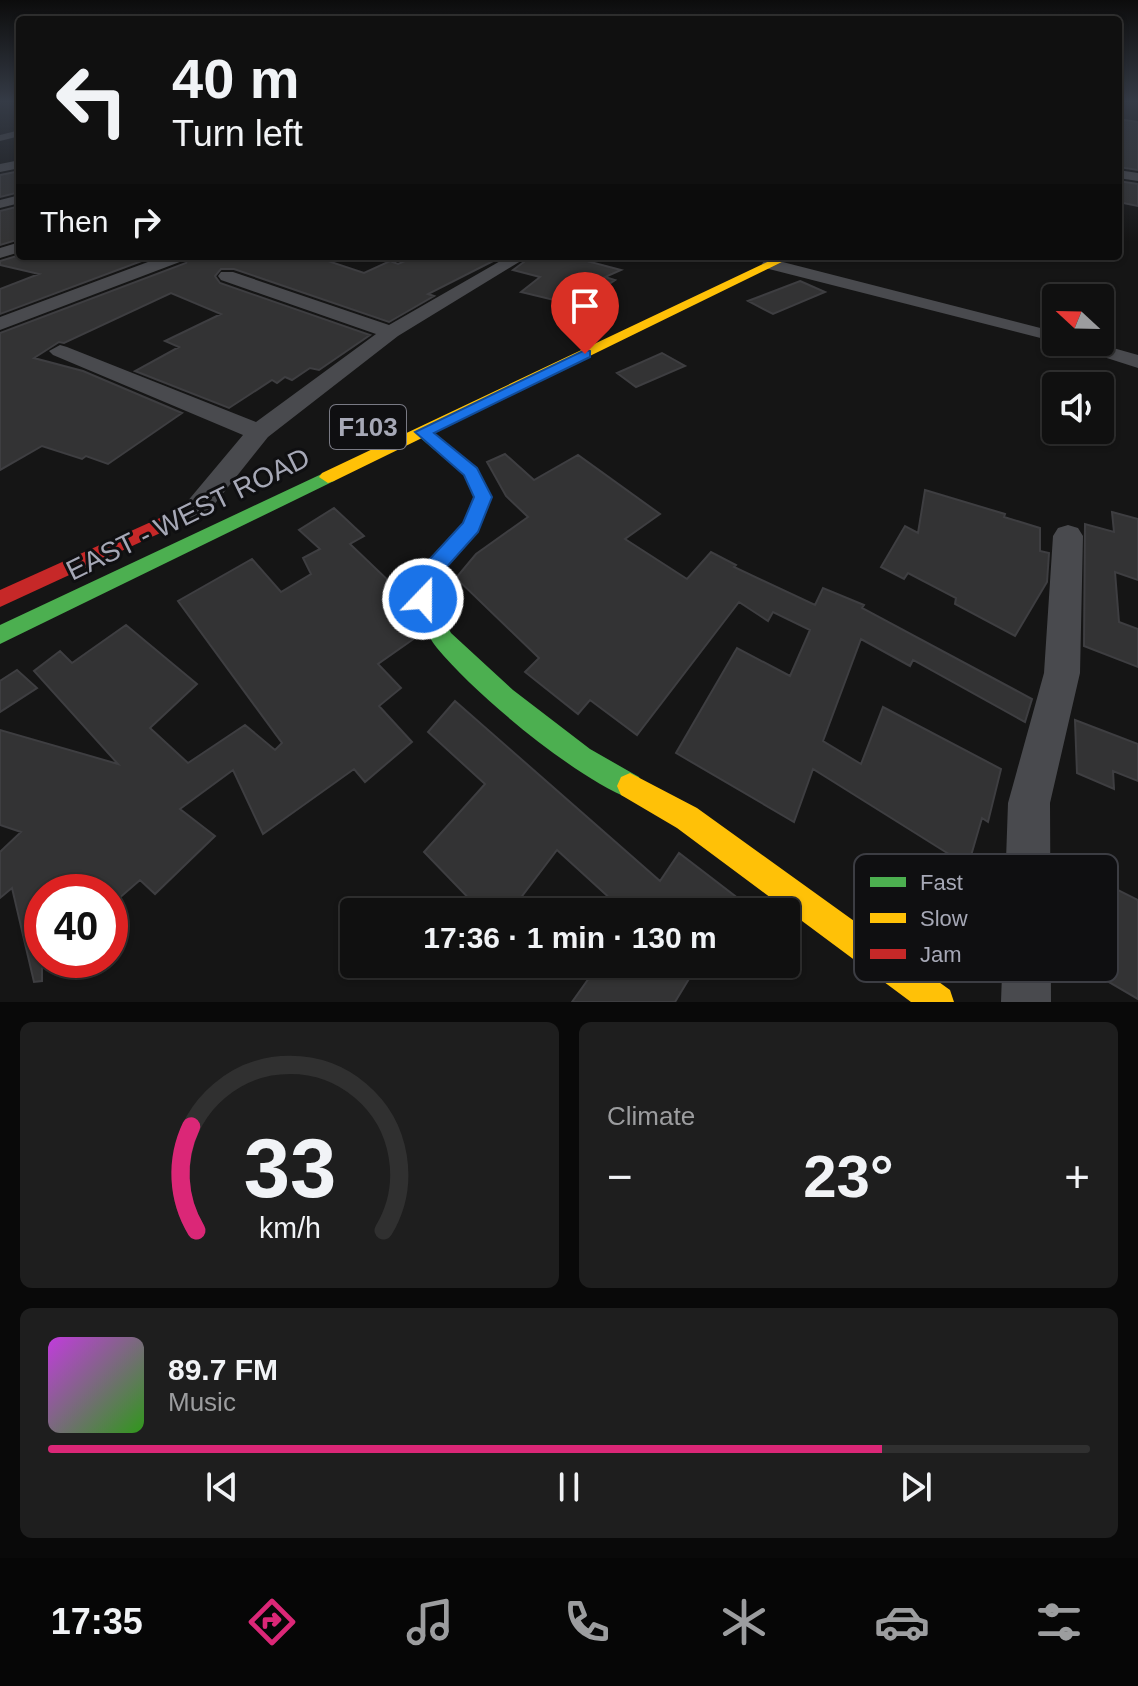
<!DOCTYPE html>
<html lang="en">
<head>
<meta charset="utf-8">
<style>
  :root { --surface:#101010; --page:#1e1e1e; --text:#f1f3f6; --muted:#9c9d9f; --line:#303030; --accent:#db2777 }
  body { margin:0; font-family:Arial,sans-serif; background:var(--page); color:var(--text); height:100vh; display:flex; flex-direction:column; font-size:30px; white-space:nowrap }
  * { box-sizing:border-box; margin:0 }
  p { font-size:26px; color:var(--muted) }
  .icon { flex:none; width:44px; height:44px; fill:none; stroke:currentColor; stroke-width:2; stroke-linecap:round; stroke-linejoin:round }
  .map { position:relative; height:1002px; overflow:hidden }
  .drawer { display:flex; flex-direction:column; gap:20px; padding:20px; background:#090909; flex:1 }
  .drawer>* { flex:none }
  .hud { position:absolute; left:16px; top:16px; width:1106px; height:244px; border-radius:8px; box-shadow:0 2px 6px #0004,0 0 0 2px var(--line); background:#101010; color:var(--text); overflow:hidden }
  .needle { width:52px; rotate:292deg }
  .fabs { position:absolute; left:1042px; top:284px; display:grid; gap:16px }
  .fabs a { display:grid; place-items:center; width:72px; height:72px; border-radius:8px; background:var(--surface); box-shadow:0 2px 6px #0004,0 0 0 2px var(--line); font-size:40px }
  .speed { position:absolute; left:24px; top:874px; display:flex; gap:16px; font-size:40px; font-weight:700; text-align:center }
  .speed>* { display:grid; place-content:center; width:104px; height:104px; border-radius:50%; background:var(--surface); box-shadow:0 2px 6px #0004,0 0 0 2px var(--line); line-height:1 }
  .speed .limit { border:12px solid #d22; background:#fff; color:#111 }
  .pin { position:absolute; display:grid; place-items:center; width:68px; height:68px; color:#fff; margin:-82px -34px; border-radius:50% 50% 50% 0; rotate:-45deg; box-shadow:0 0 8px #0007 }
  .pin .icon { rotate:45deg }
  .me { position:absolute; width:88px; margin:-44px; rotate:22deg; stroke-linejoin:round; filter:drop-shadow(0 0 6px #0008) }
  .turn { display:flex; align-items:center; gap:28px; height:168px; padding:0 24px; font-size:36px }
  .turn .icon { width:104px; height:104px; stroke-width:2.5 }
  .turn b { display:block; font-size:56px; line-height:68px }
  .then { display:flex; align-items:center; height:76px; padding:0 24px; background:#0003; gap:16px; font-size:30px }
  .big { font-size:60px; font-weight:700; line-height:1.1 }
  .drawer .card { flex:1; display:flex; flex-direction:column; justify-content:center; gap:12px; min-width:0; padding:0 28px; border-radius:12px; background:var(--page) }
  .drawer .dial { align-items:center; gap:0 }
  .dial svg { height:208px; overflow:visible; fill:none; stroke:var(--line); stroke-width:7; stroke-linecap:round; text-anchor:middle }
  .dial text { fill:var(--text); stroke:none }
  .song { display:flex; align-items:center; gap:24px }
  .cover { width:96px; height:96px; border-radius:12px; background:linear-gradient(135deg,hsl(290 70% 55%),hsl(110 70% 35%)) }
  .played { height:8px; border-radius:4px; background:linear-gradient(90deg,var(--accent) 80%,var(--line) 80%) }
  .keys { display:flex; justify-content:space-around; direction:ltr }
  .heat { display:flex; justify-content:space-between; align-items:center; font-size:44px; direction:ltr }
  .drawer .tiles { flex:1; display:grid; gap:20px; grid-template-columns:1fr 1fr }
  .card:last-child { grid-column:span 2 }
  .trip { position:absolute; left:340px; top:898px; width:460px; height:80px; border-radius:8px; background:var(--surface); box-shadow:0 2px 6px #0004,0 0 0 2px var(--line); font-weight:700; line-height:80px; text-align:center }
  .dock { display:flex; height:128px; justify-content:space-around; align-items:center; background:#060606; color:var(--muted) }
  .dock .icon { width:56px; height:56px }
  .dock .on { color:var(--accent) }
  .dock b { font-size:36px; color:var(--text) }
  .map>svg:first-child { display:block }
  .building { fill:#333334; stroke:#3e3e41; stroke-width:2 }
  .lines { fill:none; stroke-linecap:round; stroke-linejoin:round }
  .street { fill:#494a4e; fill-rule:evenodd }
  .fast { fill:#4caf50; fill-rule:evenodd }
  .slow { fill:#ffc107; fill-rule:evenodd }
  .jam { fill:#c62828; fill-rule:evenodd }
  .route { fill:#1a73e8; stroke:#114b97; stroke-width:2 }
  .labels { text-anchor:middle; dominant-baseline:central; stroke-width:6; stroke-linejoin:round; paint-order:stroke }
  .shield { fill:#0f0f11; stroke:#797a84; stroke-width:2 }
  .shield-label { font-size:26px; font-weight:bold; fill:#a6a8b6 }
  .street-label { font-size:28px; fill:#a6a8b6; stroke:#0f0f11 }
  .key { fill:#0f0f11; stroke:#3c3d43; stroke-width:2 }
  .key-label { font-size:22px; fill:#a6a8b6 }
</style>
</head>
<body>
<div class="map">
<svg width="1138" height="1002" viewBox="0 0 1138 1002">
  <rect width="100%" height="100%" fill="#151515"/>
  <path class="building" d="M1118 119 1138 122V170L1118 167Z
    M20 171V192L0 197V175Z
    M1118 181 1138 184V206L1118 202Z
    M20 206V239L0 245V211Z
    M20 255V256H155L0 314V289L39 274 0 265V261Z
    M190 256H313L364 273 390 261 398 264 417 256H503L428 294 434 296 389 322 234 269H221L215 276 220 283 370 335 319 370 310 368 292 380 285 377 277 383 272 380 229 408 135 371 179 347 165 341 221 314 171 293 64 343 59 342 34 358 83 371 182 413 108 464 86 456 82 459 42 446 0 470V333L186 263Z
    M532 256H568L621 270 605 277 615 280 584 301 566 294 558 301 521 292 540 277 513 270Z
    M800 281 825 292 773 314 748 301Z
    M662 353 685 366 636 387 617 373Z
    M505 454 534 480 578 455 660 514 625 539 687 579 711 552 736 565 734 567 815 605 823 588 864 605 862 608 1032 699 1025 722 913 660 910 666 861 639 823 741 861 764 883 707 1001 769 988 822 982 818 968 866 813 769 794 822 676 753 737 648 790 676 810 630 773 612 768 621 739 602 637 735 590 700 578 714 525 672 539 658 456 578 476 554 528 517 506 496 487 462Z
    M925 490 1005 514 1004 517 1040 528V551L1049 553 1047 582 1015 636 955 604 956 598 908 573 904 579 881 567 905 526 918 533Z
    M334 508 364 536 350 544 392 584 383 590 404 614 415 638 378 664 401 688 379 706 412 742 365 782 354 769 263 834 233 770 180 809 215 836 155 894 140 880 110 906V892H42V981L34 982 12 888 0 898V852L21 832 0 825V730L118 764 34 671 60 651 72 663 126 625 197 684 150 728 188 763 245 725 275 750 282 743 178 601 252 559 281 592 311 574 303 558 320 549 299 530Z
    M1112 512 1138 519V580L1115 572 1119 622 1138 629V667L1084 646 1085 524 1114 532Z
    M17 670 37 688 0 712V681Z
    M455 701 660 881 679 853 756 912H625L557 850 510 912H482L424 852 485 784 428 732Z
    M1075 720 1138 744V781L1113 771 1114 789 1077 773Z
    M1056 859 1138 900V999L1054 950Z
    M599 964H698L675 1002H572Z"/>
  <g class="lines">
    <path class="street" d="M20 130V136L0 141V135Z
      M20 160V168L0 172V164Z
      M1118 170 1138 173V181L1118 178Z
      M20 195V203L0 208V200Z
      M20 242V252L0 258V248Z
      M164 256H187L185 260 0 330V317Z
      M509 256H529L398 336 268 437 205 516 195 519 185 516 181 509 243 435 53 355 49 351 60 345 67 347 256 422 376 334 221 280 218 276 221 272H233L389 325Z
      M771 259 1056 332V342H1092L1138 355V368L1060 343 765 268 762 264 765 260Z
      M1068 525 1078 528 1083 536 1080 673 1050 803 1051 1002H1001L1008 803 1044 673 1053 536 1058 528Z"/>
    <path class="fast" d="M423 427 429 429 477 468 492 497 478 532 444 570 433 599 451 633 513 690 590 749 639 777 643 786 639 795 630 799C572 775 478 697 437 648 426 635 420 614 413 599L428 561 463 524 474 497 464 475 417 435 415 432Z
      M328 471 337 477 334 481 0 644V625Z"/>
    <path class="slow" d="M780 256H794L334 481 328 483 319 477 322 473Z
      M630 773 697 808 950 990 954 1002H911L677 828 621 795 617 786 621 777Z"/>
    <path class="jam" d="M162 517 169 519 171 524 169 529 0 607V590Z"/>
  </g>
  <linearGradient id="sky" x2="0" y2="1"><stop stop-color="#0c0c0c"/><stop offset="0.42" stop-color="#353b46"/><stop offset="1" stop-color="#353b46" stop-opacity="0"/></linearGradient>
  <rect width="1138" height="242" fill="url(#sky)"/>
  <path class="route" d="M585 350 590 351V357L434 433 477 468 492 497 478 532 444 570 431 605 423 608 416 605 413 599 428 561 463 523 474 497 464 475 415 432Z"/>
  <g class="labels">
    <rect class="shield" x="330" y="405" width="76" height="44" rx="6"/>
    <g class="shield-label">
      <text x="368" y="427">F103</text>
    </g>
    <g class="street-label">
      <text transform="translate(188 514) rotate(-26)">EAST - WEST ROAD</text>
    </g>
  </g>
  <rect x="854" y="854" width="264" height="128" rx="12" class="key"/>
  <rect x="870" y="877" width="36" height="10" fill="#4caf50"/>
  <rect x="870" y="913" width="36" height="10" fill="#ffc107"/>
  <rect x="870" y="949" width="36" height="10" fill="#c62828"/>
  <g class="key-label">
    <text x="920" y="890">Fast</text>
    <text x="920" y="926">Slow</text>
    <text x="920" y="962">Jam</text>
  </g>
</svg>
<div class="fabs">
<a><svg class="needle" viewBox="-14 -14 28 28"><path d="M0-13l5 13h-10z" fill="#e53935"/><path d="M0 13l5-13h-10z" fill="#9c9d9f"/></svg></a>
<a><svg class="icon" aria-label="sound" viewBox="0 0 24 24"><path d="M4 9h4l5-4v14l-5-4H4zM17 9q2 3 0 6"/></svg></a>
</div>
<div class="speed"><div class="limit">40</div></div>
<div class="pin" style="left:585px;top:354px;background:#d93025"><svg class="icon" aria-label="arrive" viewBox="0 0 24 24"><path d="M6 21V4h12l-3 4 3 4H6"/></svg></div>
<svg class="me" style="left:423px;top:599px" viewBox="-20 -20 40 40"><circle r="17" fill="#1a73e8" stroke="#fff" stroke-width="3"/><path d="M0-11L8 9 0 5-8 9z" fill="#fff"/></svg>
<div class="trip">17:36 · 1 min · 130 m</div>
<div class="hud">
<div class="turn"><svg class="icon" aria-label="left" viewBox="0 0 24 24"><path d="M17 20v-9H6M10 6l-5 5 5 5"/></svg><div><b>40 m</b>Turn left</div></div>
<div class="then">Then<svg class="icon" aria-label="right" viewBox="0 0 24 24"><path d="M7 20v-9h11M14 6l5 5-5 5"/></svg></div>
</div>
</div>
<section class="drawer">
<div class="tiles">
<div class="card dial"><svg viewBox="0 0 100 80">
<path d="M14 69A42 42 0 1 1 86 69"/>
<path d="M14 69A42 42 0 0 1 12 29" stroke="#db2777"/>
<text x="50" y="56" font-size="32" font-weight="700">33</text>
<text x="50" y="72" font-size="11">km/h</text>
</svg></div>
<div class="card"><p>Climate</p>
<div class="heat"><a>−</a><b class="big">23°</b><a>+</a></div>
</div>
<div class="card">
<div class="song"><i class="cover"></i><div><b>89.7 FM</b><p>Music</p></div></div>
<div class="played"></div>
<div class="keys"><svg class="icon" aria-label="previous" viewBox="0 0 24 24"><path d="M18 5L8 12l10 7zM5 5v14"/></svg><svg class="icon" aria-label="pause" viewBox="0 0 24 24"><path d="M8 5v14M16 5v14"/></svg><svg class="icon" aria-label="next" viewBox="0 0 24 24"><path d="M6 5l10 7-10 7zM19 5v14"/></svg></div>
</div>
</div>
</section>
<nav class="dock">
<b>17:35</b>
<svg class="icon on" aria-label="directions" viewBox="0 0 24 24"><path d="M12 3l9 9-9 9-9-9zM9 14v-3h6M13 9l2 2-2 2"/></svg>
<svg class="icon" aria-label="music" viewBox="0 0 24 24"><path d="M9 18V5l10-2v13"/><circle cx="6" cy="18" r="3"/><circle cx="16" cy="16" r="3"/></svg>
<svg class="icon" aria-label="phone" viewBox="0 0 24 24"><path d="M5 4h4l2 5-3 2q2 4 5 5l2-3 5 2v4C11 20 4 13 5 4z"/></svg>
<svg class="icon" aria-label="climate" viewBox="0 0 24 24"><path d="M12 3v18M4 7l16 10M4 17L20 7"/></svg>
<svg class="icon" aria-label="car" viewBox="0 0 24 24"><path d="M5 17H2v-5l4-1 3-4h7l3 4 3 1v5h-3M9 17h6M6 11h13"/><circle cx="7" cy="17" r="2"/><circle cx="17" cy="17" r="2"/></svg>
<svg class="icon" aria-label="filters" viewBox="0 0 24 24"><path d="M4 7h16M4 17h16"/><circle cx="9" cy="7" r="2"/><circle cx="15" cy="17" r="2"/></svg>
</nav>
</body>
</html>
